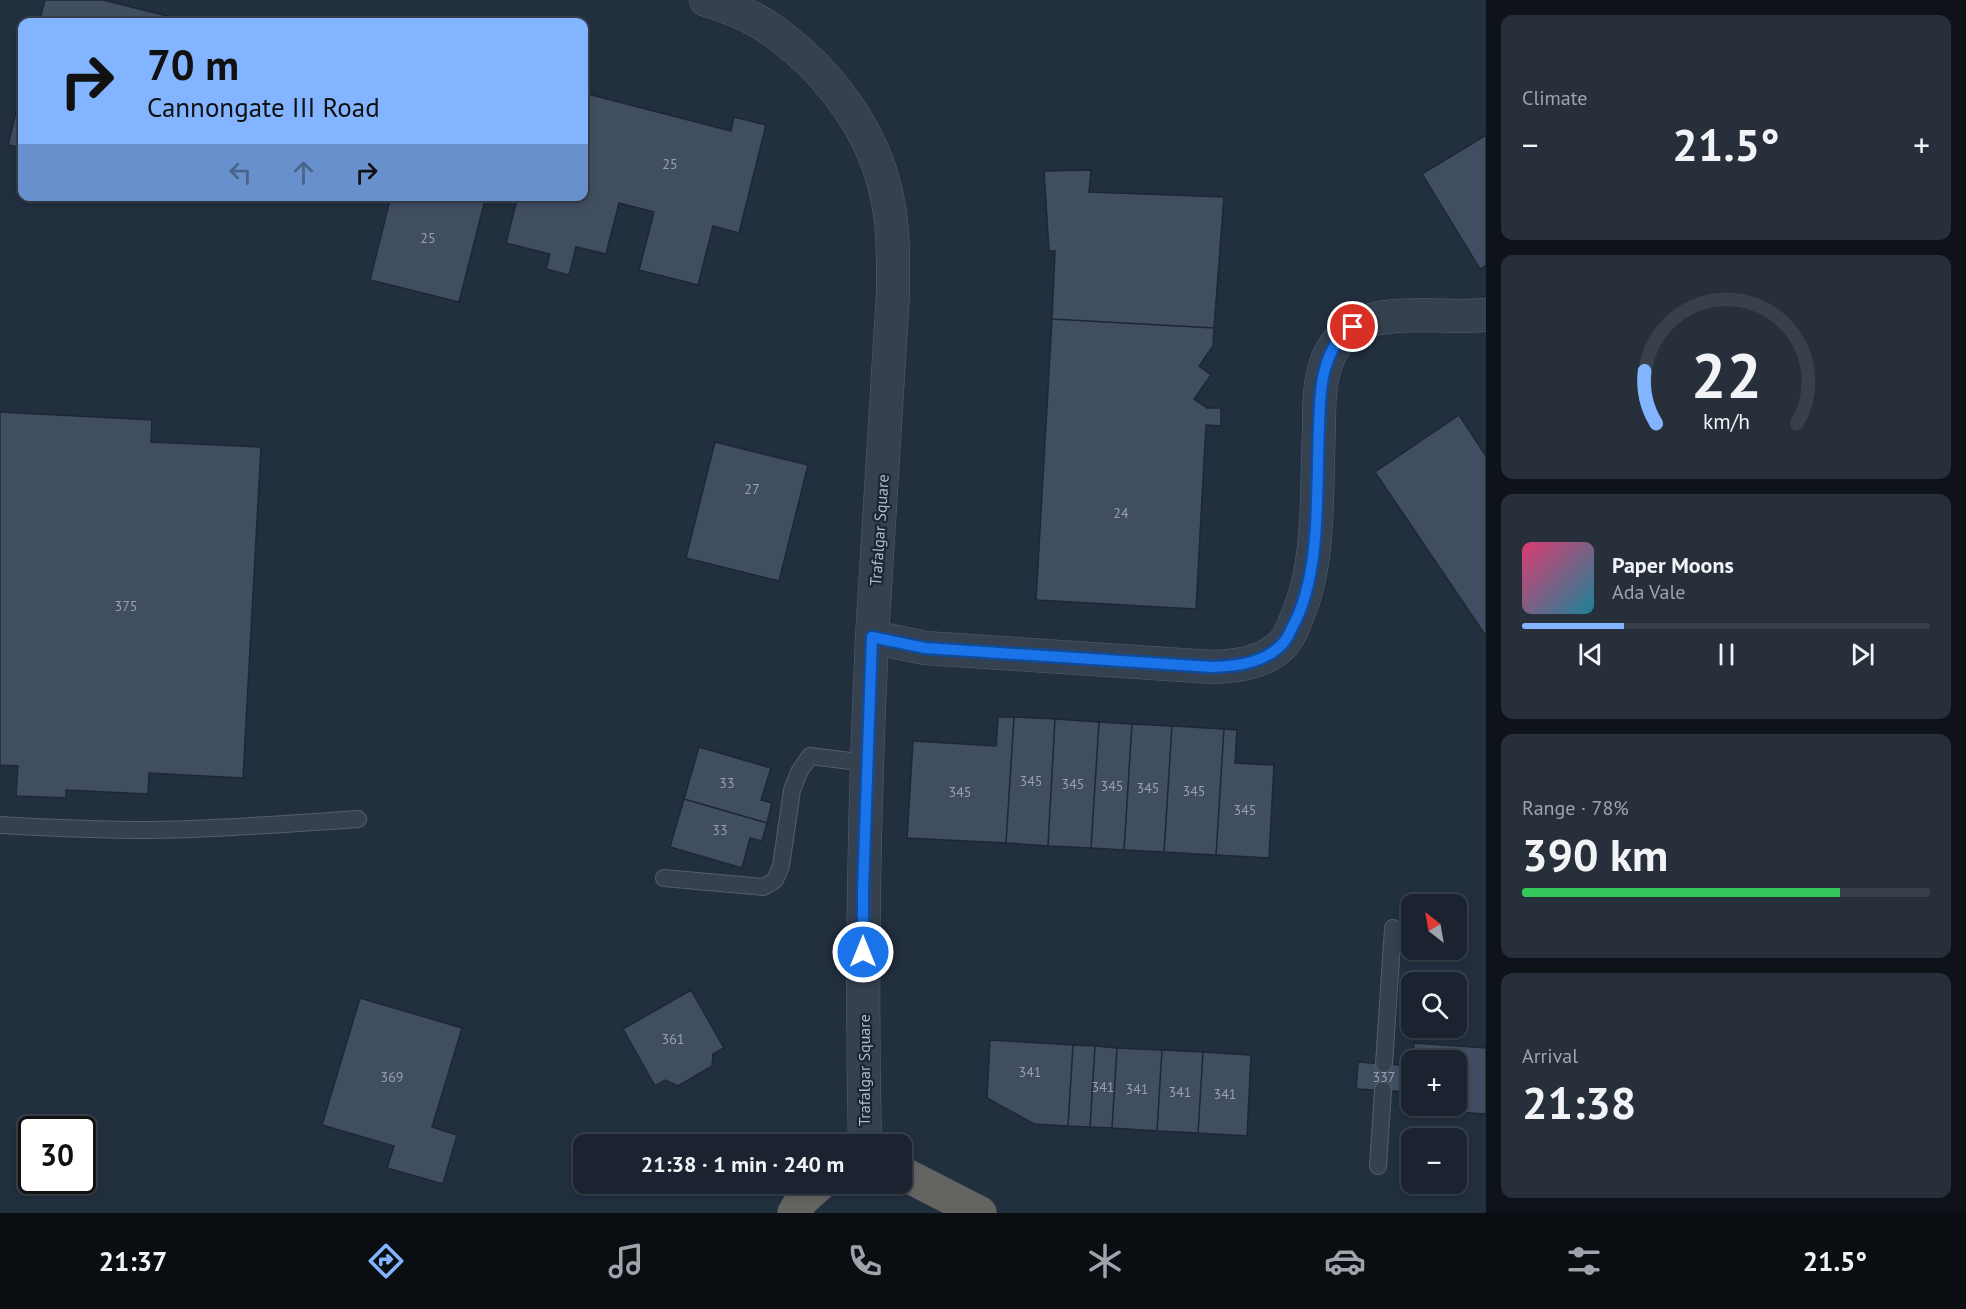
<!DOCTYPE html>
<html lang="en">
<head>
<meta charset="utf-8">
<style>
  :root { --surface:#1a232f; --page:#272f3b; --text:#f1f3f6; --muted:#9fa4aa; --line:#38404b; --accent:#82b4ff }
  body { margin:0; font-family:"PT Sans",sans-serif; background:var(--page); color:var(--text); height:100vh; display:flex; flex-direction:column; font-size:22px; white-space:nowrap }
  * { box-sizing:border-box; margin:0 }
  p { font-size:20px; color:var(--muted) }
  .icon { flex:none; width:33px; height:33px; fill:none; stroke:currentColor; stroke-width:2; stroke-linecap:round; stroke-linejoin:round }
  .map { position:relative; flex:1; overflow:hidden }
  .details { display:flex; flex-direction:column; gap:15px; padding:15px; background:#0e131a; width:480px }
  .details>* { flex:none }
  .banner { position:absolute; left:18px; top:18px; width:570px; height:183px; border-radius:12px; box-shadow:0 3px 9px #0003,0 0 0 2px var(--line); background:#82b4ff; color:#111; overflow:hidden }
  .needle { width:39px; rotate:329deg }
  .tools { position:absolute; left:1401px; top:894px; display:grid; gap:12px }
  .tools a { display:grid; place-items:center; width:66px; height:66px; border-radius:12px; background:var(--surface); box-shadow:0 3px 9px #0003,0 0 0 2px var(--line); font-size:30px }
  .speed { position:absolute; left:18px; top:1116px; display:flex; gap:12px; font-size:30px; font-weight:700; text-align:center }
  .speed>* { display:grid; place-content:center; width:78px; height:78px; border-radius:50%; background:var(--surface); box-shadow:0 3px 9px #0003,0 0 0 2px var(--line); line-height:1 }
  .speed .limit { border:3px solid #111; border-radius:9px; background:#fff; color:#111 }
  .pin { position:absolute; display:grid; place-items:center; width:51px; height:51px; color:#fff; margin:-26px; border:3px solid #fff; border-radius:50%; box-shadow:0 2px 6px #0007 }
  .me { position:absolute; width:66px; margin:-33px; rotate:0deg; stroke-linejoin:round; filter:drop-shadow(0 0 4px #0008) }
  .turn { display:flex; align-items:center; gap:21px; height:126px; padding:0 30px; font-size:27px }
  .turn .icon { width:78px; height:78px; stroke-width:2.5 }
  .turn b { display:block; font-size:42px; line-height:51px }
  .lanes { display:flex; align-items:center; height:57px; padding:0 30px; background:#0003; justify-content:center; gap:30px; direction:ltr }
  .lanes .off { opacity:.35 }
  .big { font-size:45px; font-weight:700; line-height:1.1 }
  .details .widget { flex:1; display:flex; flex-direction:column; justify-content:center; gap:9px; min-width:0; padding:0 21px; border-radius:12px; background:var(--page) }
  .details .dial { align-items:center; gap:0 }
  .dial svg { height:156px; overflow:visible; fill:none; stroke:var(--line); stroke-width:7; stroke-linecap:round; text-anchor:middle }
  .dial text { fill:var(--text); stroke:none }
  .song { display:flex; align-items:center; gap:18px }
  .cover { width:72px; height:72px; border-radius:9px; background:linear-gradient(135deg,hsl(340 70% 55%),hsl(190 70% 35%)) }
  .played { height:6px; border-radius:3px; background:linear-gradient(90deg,var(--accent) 25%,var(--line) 25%) }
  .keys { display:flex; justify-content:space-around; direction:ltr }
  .heat { display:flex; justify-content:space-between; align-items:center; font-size:33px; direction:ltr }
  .charge { height:9px; border-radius:4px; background:linear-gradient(90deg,#34c759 78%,var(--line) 0) }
  .trip { position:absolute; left:573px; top:1134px; width:339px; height:60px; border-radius:12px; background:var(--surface); box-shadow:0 3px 9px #0003,0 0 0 2px var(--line); font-weight:700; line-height:60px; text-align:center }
  .tab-bar { display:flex; height:96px; justify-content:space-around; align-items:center; background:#0a0e13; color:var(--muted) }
  .tab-bar .icon { width:42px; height:42px }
  .tab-bar .selected { color:var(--accent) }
  .tab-bar b { font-size:27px; color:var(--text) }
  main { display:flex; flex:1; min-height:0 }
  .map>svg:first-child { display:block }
  .building { fill:#414e61; stroke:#1d2835; stroke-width:1.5 }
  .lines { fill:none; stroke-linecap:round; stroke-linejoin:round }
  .service-casing { stroke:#545e6c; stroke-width:18 }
  .minor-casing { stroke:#545e6c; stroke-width:34 }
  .trunk-casing { stroke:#414b59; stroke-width:34 }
  .service { stroke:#36414f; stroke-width:16 }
  .minor { stroke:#36414f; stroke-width:33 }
  .trunk { stroke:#646461; stroke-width:33 }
  .route-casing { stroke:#114b97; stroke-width:15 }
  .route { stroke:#1a73e8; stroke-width:10 }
  .labels { text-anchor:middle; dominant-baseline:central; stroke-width:4.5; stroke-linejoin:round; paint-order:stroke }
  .number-label { font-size:14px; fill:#96a0b0 }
  .street-label { font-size:16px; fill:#b2bbca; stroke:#1b2633 }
</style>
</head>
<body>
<main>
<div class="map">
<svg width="1486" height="1213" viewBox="0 0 1486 1213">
  <rect width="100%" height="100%" fill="#222f3f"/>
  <path class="building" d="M45 0H103L191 22H39Z
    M22 87V148L8 145Z
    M584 93 731 131 734 117 766 125 739 233 713 226 698 285 639 270 654 212 619 203 606 254 576 247 569 275 546 269 550 254 506 243 518 196H584Z
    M1486 135V265L1480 269 1422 174Z
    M1091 170 1089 192 1224 197 1214 328 1052 319 1055 251H1049L1044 171Z
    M391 196H486L459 302 370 280Z
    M1052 319 1214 328 1213 346 1199 366 1211 375 1194 399 1207 408H1221V426L1206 425 1196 609 1036 600Z
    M0 412 152 420 151 442 261 447 243 778 149 773 148 794 66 790V798L16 796 18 766 0 765Z
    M1459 415 1486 456V636L1375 472Z
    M715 442 808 465 779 581 686 558Z
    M998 717H1014L1006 843 907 838 913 741 996 746Z
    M1014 717 1055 719 1048 846 1006 843Z
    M1055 719 1099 722 1091 848 1048 846Z
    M1099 722 1132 724 1124 850 1091 848Z
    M1132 724 1172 726 1164 852 1124 850Z
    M1172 726 1224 729 1216 855 1164 852Z
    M1224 729 1237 730 1235 763 1274 765 1269 858 1216 855Z
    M699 747 771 768 761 800 772 803 767 823 684 799Z
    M684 799 767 823 762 841 750 838 742 868 670 847Z
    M691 990 724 1048 713 1054 712 1066 678 1086 665 1080 655 1086 623 1029Z
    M360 998 462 1028 432 1127 457 1135 443 1184 387 1168 394 1146 322 1125Z
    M990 1040 1073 1045 1068 1126 1034 1124 987 1098Z
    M1414 1043 1486 1048V1114L1407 1109 1408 1092 1356 1089 1358 1062 1412 1066V1106H1456V1060H1413Z
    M1073 1045 1095 1046 1090 1127 1068 1126Z
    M1095 1046 1117 1048 1112 1128 1090 1127Z
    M1117 1048 1162 1050 1157 1131 1112 1128Z
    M1162 1050 1203 1052 1198 1133 1157 1131Z
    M1203 1052 1251 1055 1247 1136 1198 1133Z"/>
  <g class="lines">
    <defs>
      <path id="service" d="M0 825C51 828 101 830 152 830 220 829 289 824 358 819
        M664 878 764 887 775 880 781 866 792 790 799 772 810 756 867 763
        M1384 1064 1393 928
        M1378 1166 1383 1090"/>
      <path id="minor" d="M706 0C730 7 756 18 776 33 829 72 874 131 887 197 894 228 893 261 893 293 887 408 878 522 872 637 864 806 861 975 865 1144
        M872 637 925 648 1212 667C1238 666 1265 663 1284 643 1290 635 1295 623 1298 614 1321 561 1316 487 1319 429 1319 409 1319 389 1324 370 1328 353 1340 335 1355 326 1389 308 1447 319 1486 315"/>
      <path id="trunk" d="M902 1173 980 1213
        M794 1213 802 1200 820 1184"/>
    </defs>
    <use href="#service" class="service-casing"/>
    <use href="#minor" class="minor-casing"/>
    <use href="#trunk" class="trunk-casing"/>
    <use href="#service" class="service"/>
    <use href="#minor" class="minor"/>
    <use href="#trunk" class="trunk"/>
  </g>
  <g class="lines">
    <defs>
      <path id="route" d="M863 952V890L872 637 925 648 1212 667C1238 666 1266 663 1284 642 1288 638 1290 631 1293 626 1322 572 1316 488 1319 427 1320 400 1320 371 1334 347 1338 340 1347 333 1353 327"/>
    </defs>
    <use href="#route" class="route-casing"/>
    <use href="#route" class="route"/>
  </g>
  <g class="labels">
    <g class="number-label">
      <text x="670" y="164">25</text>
      <text x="428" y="238">25</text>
      <text x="752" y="489">27</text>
      <text x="1121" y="513">24</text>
      <text x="126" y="606">375</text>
      <text x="1031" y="781">345</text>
      <text x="727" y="783">33</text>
      <text x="1073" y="784">345</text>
      <text x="1112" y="786">345</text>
      <text x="1148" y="788">345</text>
      <text x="1194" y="791">345</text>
      <text x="960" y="792">345</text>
      <text x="1245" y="810">345</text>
      <text x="720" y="830">33</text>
      <text x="673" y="1039">361</text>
      <text x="1030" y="1072">341</text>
      <text x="392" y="1077">369</text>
      <text x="1384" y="1077">337</text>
      <text x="1103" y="1087">341</text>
      <text x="1137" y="1089">341</text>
      <text x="1180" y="1092">341</text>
      <text x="1225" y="1094">341</text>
    </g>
    <g class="street-label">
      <text transform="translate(879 530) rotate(-86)">Trafalgar Square</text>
      <text transform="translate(864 1070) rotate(-90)">Trafalgar Square</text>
    </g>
  </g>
</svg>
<div class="tools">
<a><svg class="needle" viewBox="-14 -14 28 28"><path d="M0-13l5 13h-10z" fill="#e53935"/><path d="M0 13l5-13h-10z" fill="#9fa4aa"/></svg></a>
<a><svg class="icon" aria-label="search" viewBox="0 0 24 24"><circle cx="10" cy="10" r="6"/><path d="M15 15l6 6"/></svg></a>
<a>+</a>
<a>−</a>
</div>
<div class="speed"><div class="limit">30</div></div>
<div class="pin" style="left:1353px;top:327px;background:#d93025"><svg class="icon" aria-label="arrive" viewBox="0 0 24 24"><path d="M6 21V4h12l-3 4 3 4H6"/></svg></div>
<svg class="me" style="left:863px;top:952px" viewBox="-20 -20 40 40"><circle r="17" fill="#1a73e8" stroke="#fff" stroke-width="3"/><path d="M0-11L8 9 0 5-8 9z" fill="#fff"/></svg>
<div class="trip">21:38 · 1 min · 240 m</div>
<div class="banner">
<div class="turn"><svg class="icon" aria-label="right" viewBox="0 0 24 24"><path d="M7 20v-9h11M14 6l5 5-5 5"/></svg><div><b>70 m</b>Cannongate III Road</div></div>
<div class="lanes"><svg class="icon off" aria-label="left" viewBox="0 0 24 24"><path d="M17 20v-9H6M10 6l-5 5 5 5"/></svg><svg class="icon off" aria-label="ahead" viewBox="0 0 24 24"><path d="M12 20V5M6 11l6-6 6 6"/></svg><svg class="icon" aria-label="right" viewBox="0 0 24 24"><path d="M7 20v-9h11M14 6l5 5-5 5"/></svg></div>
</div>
</div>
<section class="details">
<div class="widget"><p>Climate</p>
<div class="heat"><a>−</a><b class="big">21.5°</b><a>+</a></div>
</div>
<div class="widget dial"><svg viewBox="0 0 100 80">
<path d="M14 69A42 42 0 1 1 86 69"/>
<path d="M14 69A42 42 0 0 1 8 42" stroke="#82b4ff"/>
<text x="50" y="56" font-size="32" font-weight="700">22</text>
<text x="50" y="72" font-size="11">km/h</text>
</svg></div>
<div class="widget">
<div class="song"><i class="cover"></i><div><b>Paper Moons</b><p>Ada Vale</p></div></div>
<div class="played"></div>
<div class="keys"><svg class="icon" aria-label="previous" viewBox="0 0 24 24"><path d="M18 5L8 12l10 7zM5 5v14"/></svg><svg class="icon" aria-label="pause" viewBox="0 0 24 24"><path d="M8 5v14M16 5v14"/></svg><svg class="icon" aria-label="next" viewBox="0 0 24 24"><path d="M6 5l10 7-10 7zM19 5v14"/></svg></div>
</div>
<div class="widget"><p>Range · 78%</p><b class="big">390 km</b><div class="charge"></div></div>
<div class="widget"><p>Arrival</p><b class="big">21:38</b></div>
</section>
</main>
<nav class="tab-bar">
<b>21:37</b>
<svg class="icon selected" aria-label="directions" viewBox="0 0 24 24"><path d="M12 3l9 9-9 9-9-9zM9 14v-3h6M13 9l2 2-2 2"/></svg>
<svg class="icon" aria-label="music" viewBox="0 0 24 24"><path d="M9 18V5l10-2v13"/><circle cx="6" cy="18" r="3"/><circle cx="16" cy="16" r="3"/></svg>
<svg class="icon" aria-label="phone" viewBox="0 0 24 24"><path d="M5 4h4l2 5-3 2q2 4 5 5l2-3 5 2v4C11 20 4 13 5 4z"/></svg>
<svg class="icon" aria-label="climate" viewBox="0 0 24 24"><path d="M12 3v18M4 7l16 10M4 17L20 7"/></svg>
<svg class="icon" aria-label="car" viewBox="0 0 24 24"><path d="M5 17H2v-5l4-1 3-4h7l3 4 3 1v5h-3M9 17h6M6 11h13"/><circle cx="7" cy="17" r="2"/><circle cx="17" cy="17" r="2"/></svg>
<svg class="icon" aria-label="filters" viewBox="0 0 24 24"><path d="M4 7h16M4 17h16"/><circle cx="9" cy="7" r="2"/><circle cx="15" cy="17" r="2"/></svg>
<b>21.5°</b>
</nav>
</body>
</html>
